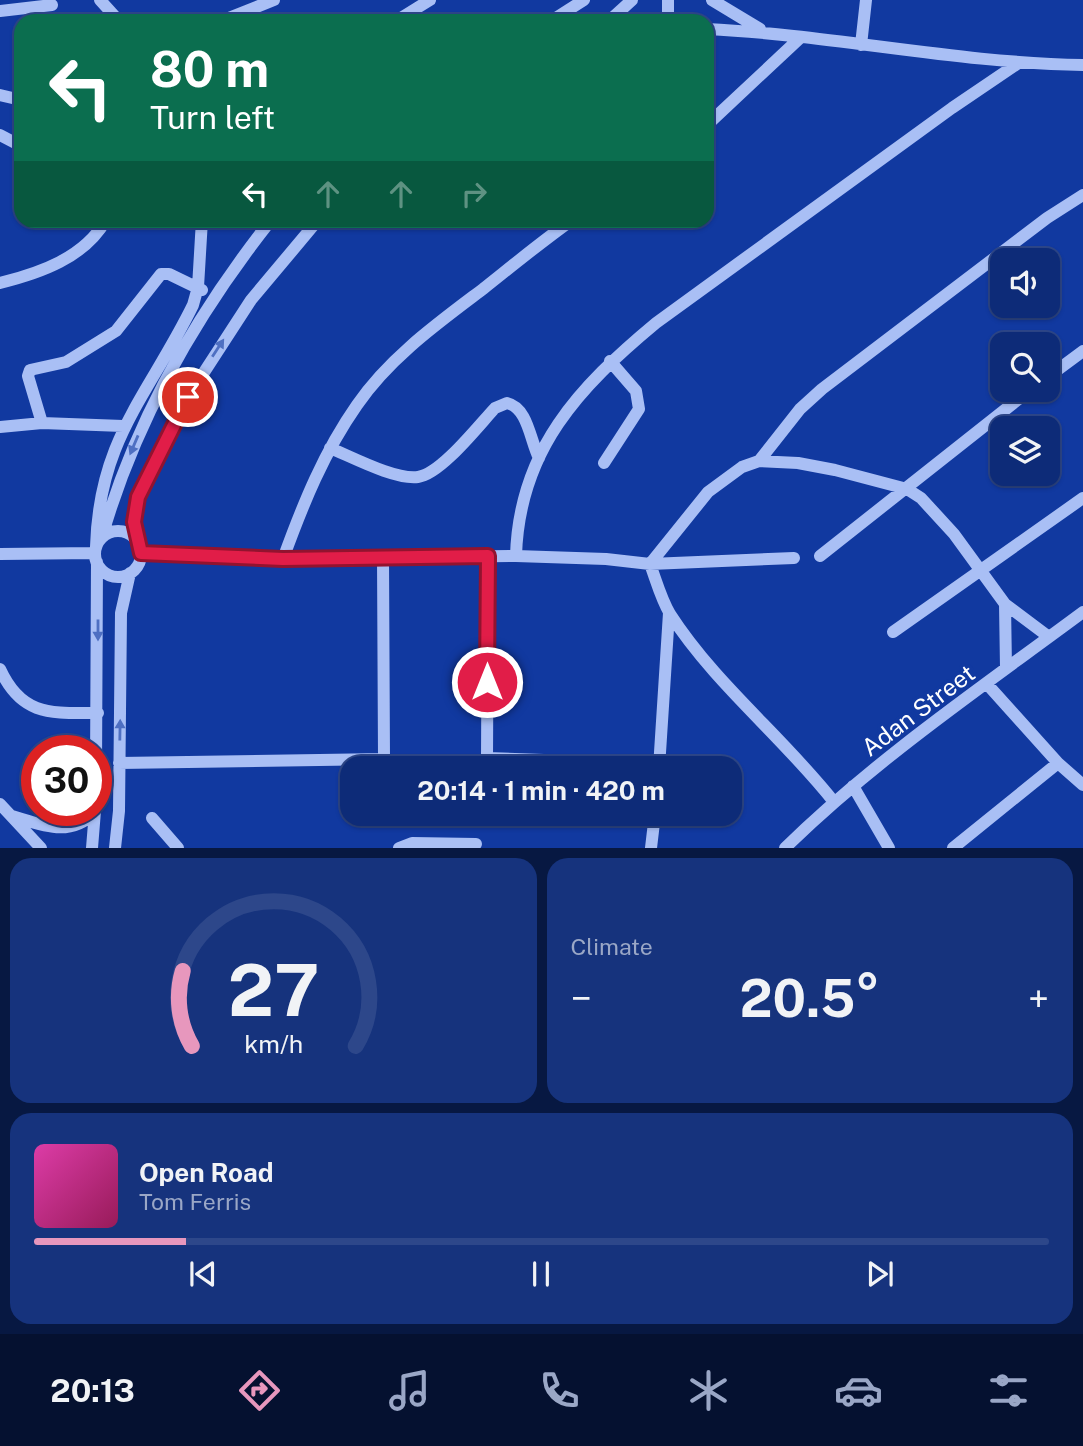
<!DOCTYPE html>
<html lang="en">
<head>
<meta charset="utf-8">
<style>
  :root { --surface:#0d2b78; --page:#16337d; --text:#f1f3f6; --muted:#9aa7c6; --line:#2d478a; --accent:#e797bd }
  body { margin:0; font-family:"Public Sans",sans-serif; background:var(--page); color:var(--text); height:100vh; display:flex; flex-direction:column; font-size:26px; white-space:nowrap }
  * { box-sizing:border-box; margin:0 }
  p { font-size:23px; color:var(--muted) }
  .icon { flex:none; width:38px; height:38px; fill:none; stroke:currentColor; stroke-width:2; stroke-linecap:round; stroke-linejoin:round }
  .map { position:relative; height:848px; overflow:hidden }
  .panel { display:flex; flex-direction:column; gap:10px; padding:10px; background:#071842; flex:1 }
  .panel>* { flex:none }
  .top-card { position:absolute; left:14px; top:14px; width:700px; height:214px; border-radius:21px; box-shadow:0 2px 5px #0004,0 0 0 2px var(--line); background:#0b6e4f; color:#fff; overflow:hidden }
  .fabs { position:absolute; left:990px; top:248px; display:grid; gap:14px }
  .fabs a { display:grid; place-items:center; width:70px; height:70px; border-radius:14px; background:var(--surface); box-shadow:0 2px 5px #0004,0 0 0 2px var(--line); font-size:35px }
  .speed { position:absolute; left:21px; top:735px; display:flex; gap:14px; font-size:35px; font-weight:700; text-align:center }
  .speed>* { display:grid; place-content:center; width:91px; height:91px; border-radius:50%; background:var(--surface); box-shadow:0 2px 5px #0004,0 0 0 2px var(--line); line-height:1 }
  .speed .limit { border:10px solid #d22; background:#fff; color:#111 }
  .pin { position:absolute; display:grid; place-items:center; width:60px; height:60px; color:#fff; margin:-30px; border:4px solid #fff; border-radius:50%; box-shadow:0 2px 7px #0007 }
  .me { position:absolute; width:77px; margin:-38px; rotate:0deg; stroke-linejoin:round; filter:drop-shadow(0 0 5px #0008) }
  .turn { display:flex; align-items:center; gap:24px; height:147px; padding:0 21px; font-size:32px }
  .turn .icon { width:91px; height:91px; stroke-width:2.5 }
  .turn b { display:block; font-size:49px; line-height:60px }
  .lanes { display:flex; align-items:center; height:66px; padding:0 21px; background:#0003; justify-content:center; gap:35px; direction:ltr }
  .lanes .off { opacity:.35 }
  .big { font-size:52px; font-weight:700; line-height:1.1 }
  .panel .card { flex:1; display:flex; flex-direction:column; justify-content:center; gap:10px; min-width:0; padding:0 24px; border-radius:21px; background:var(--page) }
  .panel .dial { align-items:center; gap:0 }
  .dial svg { height:182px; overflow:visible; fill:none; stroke:var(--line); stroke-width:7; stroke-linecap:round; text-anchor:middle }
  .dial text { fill:var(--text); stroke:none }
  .song { display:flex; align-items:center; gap:21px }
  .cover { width:84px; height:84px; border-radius:10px; background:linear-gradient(135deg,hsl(320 70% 55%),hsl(330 70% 35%)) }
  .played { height:7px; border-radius:4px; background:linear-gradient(90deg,var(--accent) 15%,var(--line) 15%) }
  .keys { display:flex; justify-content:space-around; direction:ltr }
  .heat { display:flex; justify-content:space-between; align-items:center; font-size:38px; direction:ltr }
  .panel .tiles { flex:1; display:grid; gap:10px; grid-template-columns:1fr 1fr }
  .card:last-child { grid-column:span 2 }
  .trip { position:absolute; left:340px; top:756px; width:402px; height:70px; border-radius:21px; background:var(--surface); box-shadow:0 2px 5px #0004,0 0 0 2px var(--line); font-weight:700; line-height:70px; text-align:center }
  .tabs { display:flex; height:112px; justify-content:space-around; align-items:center; background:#051130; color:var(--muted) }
  .tabs .icon { width:49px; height:49px }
  .tabs .active { color:var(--accent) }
  .tabs b { font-size:32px; color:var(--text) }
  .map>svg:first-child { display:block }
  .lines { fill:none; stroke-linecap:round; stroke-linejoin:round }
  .minor { stroke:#a9bff5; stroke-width:12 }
  .oneway { fill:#4e6fc2 }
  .route-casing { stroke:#92132f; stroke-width:18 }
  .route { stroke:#e11d48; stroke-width:12 }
  .labels { text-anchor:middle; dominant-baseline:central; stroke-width:7; stroke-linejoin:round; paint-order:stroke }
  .street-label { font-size:24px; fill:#fff; stroke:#1139a0 }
</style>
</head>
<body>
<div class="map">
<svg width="1083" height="848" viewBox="0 0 1083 848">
  <rect width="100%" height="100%" fill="#1139a0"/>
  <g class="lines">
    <path class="minor" d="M100 0 119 21
      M712 0 760 29
      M0 11 52 5
      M221 21 274 0
      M396 21 430 0
      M551 21 584 0
      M609 21 632 0
      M668 21V0
      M707 29C833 35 957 63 1083 65
      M861 45 866 0
      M0 95 21 100
      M707 125 801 37
      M0 135 21 146
      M0 283C40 273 84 258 106 220
      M1048 377 1083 351
      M42 423 28 376 30 370 66 362 116 331 161 274H169L202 290
      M0 427 42 423 123 426
      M330 448C352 457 395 480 418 477 441 474 479 425 495 408L507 403C528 408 530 440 539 458
      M759 461 800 409 822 389 1047 218 1083 195
      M604 463 639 409 636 391 610 361
      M95 554a23 23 0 1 1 46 0a23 23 0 1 1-46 0Z
      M102 537C135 421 196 315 271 220
      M137 542 134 522 138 497 188 397 251 300 318 220
      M96 547C99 438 149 395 193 305L198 287 202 220
      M141 553 283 559 516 556 606 559 650 564 794 558
      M0 554 95 553
      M488 556 487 758 659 764
      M516 556C519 450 579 387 656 323L952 108 1017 64
      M820 556 1030 390
      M283 559C303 504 324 452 357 405 389 358 438 323 483 289 512 266 541 242 572 220
      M1005 604 1006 668
      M893 632 1083 498
      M0 669C22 717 52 713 98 713
      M987 684 1058 763 1083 785
      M119 763 384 759 383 558
      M659 768 669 613
      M96 773 97 562
      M853 786 889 848
      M834 802C783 737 715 684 670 614 661 599 656 580 650 564L708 492 742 467 759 461 798 463 835 470 907 489 921 498 954 534 1005 604 1049 637
      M0 804 41 848
      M12 816C42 825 70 838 95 812
      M152 818 178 848
      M92 848 95 811
      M115 848 119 811 121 613 130 573
      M399 848 412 843 476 844
      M651 848 655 814
      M785 848C876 759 982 687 1083 612
      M953 848 1058 763"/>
  </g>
  <defs><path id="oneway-solid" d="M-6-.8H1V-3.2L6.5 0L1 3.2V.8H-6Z" transform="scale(1.75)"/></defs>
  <g class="oneway">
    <use href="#oneway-solid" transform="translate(218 348) rotate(-57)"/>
    <use href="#oneway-solid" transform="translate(134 445) rotate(113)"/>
    <use href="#oneway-solid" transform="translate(98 630) rotate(90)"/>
    <use href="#oneway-solid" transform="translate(120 730) rotate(-89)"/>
  </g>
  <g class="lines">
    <defs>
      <path id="route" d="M188 397 138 497 134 522 141 553 283 559 488 556 487 682"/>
    </defs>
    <use href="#route" class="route-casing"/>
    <use href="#route" class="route"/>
  </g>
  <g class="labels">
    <g class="street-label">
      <text transform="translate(918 710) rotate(-37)">Adan Street</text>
    </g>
  </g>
</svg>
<div class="fabs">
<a><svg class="icon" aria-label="sound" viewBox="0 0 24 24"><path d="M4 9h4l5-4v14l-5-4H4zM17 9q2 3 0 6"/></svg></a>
<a><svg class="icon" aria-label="search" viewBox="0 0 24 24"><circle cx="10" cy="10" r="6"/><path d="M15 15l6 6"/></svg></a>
<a><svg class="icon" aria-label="layers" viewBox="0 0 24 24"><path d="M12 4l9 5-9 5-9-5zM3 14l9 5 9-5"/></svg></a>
</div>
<div class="speed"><div class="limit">30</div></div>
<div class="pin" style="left:188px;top:397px;background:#d93025"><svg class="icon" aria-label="arrive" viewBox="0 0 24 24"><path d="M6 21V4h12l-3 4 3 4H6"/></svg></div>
<svg class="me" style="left:487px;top:682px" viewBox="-20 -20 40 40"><circle r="17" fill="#e11d48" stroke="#fff" stroke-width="3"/><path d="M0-11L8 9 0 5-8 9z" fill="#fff"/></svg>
<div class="trip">20:14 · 1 min · 420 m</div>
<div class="top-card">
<div class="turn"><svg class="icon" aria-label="left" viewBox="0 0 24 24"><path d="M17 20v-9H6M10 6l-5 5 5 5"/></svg><div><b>80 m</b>Turn left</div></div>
<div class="lanes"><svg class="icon" aria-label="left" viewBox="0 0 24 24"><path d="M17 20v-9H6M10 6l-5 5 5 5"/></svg><svg class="icon off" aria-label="ahead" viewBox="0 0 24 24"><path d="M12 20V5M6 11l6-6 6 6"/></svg><svg class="icon off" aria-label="ahead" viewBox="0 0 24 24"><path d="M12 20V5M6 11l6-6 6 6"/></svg><svg class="icon off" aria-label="right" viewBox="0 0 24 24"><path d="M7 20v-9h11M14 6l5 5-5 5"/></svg></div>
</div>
</div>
<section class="panel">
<div class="tiles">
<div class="card dial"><svg viewBox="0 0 100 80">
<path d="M14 69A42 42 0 1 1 86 69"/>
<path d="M14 69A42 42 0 0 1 10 36" stroke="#e797bd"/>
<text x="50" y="56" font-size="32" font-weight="700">27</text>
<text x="50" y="72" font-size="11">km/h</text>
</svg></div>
<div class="card"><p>Climate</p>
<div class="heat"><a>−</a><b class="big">20.5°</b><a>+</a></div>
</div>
<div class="card">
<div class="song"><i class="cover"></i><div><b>Open Road</b><p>Tom Ferris</p></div></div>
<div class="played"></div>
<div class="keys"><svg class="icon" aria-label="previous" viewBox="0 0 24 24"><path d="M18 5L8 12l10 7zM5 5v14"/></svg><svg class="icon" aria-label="pause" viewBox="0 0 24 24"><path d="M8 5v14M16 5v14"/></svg><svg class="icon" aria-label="next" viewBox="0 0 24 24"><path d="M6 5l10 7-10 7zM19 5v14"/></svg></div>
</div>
</div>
</section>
<nav class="tabs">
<b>20:13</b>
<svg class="icon active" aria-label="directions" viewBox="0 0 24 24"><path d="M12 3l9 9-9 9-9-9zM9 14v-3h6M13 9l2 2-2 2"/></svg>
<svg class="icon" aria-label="music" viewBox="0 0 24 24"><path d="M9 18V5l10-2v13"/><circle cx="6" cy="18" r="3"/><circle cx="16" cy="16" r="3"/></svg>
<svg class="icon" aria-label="phone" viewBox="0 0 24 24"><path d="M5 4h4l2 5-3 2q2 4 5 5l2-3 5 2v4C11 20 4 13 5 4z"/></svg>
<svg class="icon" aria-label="climate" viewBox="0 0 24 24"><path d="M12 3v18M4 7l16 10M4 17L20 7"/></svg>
<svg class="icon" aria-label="car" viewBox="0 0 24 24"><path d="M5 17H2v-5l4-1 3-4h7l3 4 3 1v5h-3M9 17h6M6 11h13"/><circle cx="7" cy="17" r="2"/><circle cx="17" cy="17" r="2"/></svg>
<svg class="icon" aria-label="filters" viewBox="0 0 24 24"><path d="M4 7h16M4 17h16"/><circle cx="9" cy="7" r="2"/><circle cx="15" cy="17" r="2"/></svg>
</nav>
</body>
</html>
